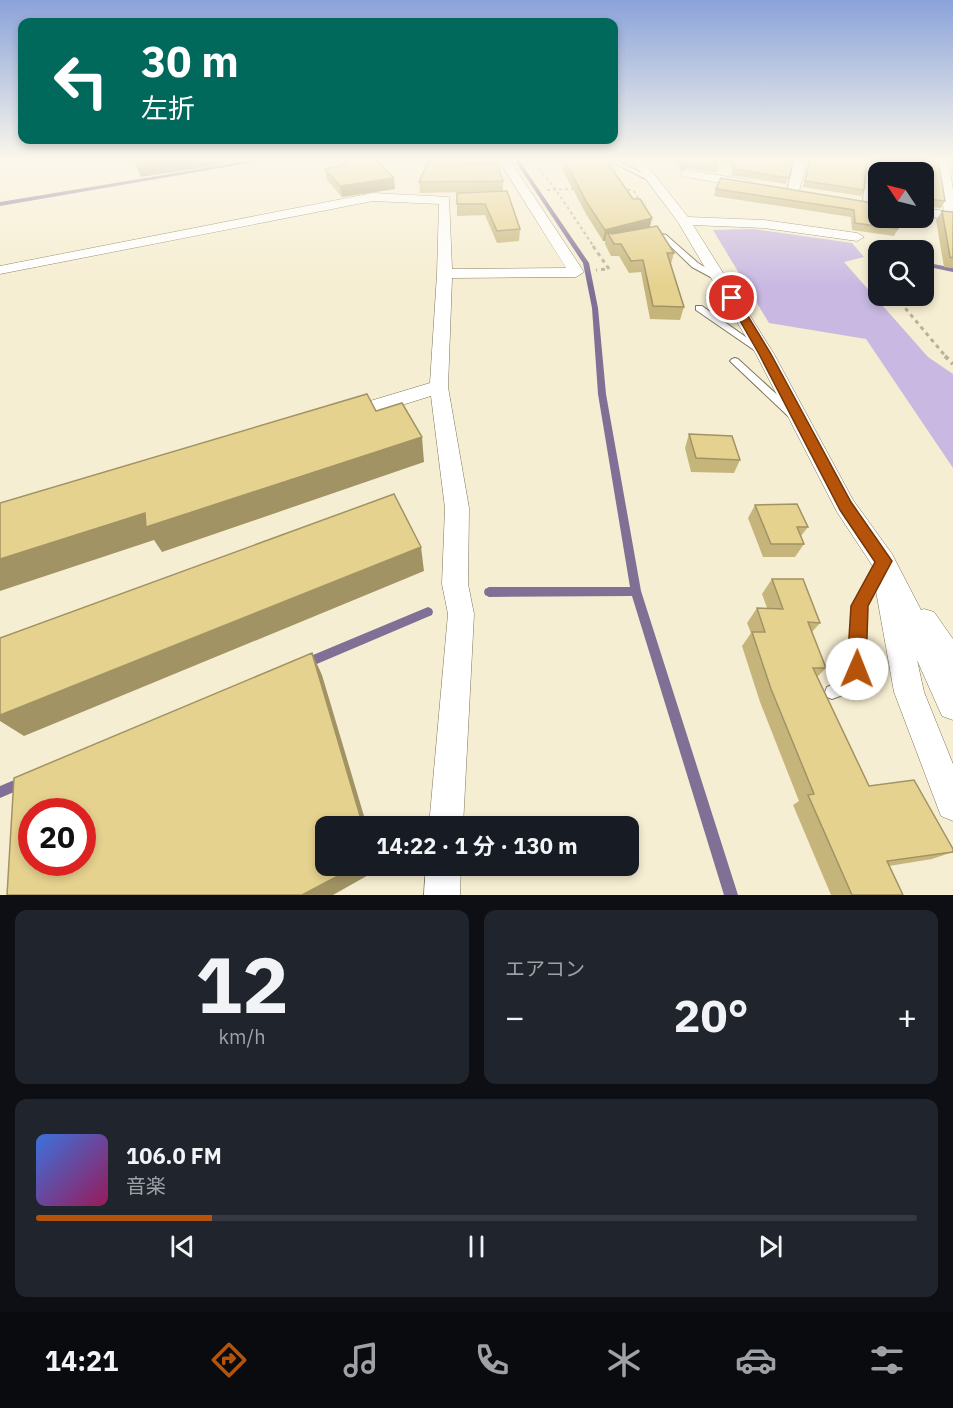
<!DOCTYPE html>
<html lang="ja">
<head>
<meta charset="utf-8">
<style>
  :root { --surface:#171b24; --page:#20242c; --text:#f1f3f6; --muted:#9ea1a6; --line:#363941; --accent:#b45309 }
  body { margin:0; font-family:"IBM Plex Sans","Noto Sans JP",sans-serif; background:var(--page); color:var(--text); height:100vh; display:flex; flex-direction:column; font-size:22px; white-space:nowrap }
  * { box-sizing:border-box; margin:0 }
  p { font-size:20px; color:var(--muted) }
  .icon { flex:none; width:33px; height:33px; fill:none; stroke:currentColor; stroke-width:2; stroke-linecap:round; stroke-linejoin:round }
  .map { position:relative; height:895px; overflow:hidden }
  .drawer { display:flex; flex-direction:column; gap:15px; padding:15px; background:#0d0f14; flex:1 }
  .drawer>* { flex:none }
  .hud { position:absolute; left:18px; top:18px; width:600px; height:126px; border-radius:12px; box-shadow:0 3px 9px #0003; background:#00695c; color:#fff; overflow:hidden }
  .needle { width:39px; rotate:305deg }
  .buttons { position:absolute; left:868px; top:162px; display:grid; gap:12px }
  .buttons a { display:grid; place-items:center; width:66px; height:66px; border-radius:12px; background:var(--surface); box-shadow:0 3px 9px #0003; font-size:30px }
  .speed { position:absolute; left:18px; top:798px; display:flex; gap:12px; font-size:30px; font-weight:700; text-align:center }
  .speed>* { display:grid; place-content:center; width:78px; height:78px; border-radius:50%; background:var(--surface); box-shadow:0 3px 9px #0003; line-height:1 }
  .speed .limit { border:9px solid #d22; background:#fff; color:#111 }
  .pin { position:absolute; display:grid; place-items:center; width:51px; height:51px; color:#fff; margin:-26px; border:3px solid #fff; border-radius:50%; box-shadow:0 2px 6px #0007 }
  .me { position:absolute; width:66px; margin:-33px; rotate:1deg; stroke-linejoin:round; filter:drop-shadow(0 0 4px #0008) }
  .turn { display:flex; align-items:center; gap:21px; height:126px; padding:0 24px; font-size:27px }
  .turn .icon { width:78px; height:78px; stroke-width:2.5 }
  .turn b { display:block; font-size:42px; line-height:51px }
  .big { font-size:45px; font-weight:700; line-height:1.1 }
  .drawer .widget { flex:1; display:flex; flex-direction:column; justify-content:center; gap:9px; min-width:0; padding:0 21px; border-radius:12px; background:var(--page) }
  .drawer .dial { align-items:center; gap:0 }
  .dial b { font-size:78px; line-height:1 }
  .song { display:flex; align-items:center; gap:18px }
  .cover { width:72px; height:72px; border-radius:9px; background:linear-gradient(135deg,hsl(220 70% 55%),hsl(330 70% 35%)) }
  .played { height:6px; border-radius:3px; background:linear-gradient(90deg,var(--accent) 20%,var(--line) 20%) }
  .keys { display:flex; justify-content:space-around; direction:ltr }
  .heat { display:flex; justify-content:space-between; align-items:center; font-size:33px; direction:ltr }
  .drawer .tiles { flex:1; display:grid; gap:15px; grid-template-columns:1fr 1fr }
  .widget:last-child { grid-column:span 2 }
  .trip { position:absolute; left:315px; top:816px; width:324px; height:60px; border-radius:12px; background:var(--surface); box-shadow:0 3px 9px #0003; font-weight:700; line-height:60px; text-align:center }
  .dock { display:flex; height:96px; justify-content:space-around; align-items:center; background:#090b0e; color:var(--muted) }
  .dock .icon { width:42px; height:42px }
  .dock .on { color:var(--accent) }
  .dock b { font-size:27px; color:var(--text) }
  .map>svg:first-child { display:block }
  .green { fill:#c9b9e2 }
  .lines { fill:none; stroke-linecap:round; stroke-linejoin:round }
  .stream { fill:#817096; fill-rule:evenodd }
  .lane-casing { stroke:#7d765c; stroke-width:2 }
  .street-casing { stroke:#7d765c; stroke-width:1 }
  .path-far2 { stroke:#b8b29b; stroke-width:2; stroke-dasharray:3 3; stroke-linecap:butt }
  .path-far1 { stroke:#b8b29b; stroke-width:3; stroke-dasharray:4 4; stroke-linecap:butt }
  .path { stroke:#b8b29b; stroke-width:4; stroke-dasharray:4.5 4.5; stroke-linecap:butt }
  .lane { fill:#fff; fill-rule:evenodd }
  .street { fill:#fff; fill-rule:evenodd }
  .wall { fill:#c6b57b }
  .shaded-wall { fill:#a19364 }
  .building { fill:#e6d28f; stroke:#a19364; stroke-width:1.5; fill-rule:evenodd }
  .route { fill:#b45309; stroke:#753606; stroke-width:1.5 }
</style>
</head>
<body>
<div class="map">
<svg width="953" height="895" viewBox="0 0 953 895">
  <rect width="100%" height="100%" fill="#f6eed2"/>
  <path class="green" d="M754 229 852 243 864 257 844 262 928 357 953 374V468L866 339 769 323 713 230Z"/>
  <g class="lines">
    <path class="stream" d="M260 159H272L0 206V202Z
      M514 159H518L589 263 598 308 606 394 641 591 738 895H724L632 596 489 597 485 595 484 592 485 589 489 587H630L598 394 592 308 583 263Z
      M924 262 953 268V272L924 266Z
      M428 607 432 609 433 612 432 615 305 669 301 668 299 664 301 660Z
      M24 776 28 778 30 782 28 786 0 798V786Z"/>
    <defs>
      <path id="lane" d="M606 159H614L655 180 650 181Z
        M650 231 666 235 698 263 723 278 716 280 692 267 662 238 648 234V232Z
        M696 306H702L764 350 763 352H757L696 310Z
        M735 358 738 359 796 412 797 414 796 416H788L732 363 730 361 732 359Z
        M883 556 887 557 889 561 867 606 863 655 864 683 862 688 832 699 827 697 825 692 827 687 850 678 849 655 853 606 879 557Z"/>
      <path id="street" d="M498 159H509L584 272 576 277 452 278 448 387 469 508 468 584 474 614 463 826H429L448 614 442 584 445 508 431 396 347 422 340 420 337 415 340 410 430 383 437 274 439 204 373 201 0 274V266L373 193 449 197 452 269 566 268Z
        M631 159H642L688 217 764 220 857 233 864 237 857 241 764 228 693 225 774 354 853 500 892 554 921 610 924 609 934 612 953 639V720L942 716 917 660 924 692 953 764V821L941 816 894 692 876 591 881 583 874 568 837 512 756 354 678 222Z
        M795 159H807L799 191 793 195 787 191Z
        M866 159H878L875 203 869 207 863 203Z
        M936 159H948L953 190V220L924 216V208L944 211Z
        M686 170 748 180 754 184 748 188 682 176V172Z
        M426 866H461L460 895H424Z"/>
    </defs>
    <use href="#lane" class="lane-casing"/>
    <use href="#street" class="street-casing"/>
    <path class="path-far2" d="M531 159 556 190 594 247
      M622 188 634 191 639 200 646 204
      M547 190 575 189"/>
    <path class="path-far1" d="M593 246 609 269 596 270
      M872 265 879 275
      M895 296 947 358"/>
    <path class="path" d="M945 356 953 364"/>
    <use href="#lane" class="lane"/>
    <use href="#street" class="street"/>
  </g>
  <path class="wall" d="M334 159H375L395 189 342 197 327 180 325 169 340 166Z
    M557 159H612L611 168 633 199 652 218 650 227 674 253 671 264 684 307 680 320 650 319 641 272 629 273 619 256H611L605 244V241H603L586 214Z
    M672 159H710L718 165 716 172 686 168 681 170Z
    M715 159H794L786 184 731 175 733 169 729 165Z
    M867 159 864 190 861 196 803 187 809 160Z
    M880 159H938L945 201 941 208 924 206V172H879Z
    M950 159H953V176Z
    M879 177V200L877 199Z
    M503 181V191L420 193 419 182Z
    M716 189 879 204 898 229 894 236 852 230 851 217 714 196Z
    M507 191 520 229 519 241 497 243 485 215 457 216V193Z
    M942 211 953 212V268L944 267 936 220Z
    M689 434 740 460 734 473 691 472 685 448Z
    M755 505 808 527 801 536 804 544 795 557H763L748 518Z
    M772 579 820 623 812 632 826 668 817 677 869 786 953 852 932 859 889 866 903 895H831L793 805 799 801 760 702 742 646 751 633 747 623 757 608H767L762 594Z"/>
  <path class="shaded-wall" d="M160 159H223L225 164 141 177 135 163Z
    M688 161 686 168 681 170 682 164Z
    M394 178 395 189 342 197 340 186Z
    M652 218 649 229 611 239 607 232 605 241H603L605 230Z
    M422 437 424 462 162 552 154 540 0 591V559L145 513Z
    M421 547 424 571 24 736 0 721V715Z
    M312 653 322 675 367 826H363Z
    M357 866H378L379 869 333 895H302Z"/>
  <path class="building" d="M135 159H160L135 163Z
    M341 159H375L394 178 340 186 325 169 347 165Z
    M564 159H605L633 199H640L652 218 605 230 587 203Z
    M678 159H710L718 165 688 161 682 164Z
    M731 159H794L789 178 733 169 735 163Z
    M810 159H867L864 190 805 181Z
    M883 159H938L945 201 928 199 925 203 924 202V172H882Z
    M428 162 497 164 503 181 419 182Z
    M721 178 879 204V218H896L898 229 855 223 854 210 716 189Z
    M507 191 520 229 497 231 485 204H457V193Z
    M942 211 953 212V258L950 257Z
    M657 226 674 253H667L684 307 653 306 643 260 631 261 621 244H614L607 232 612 234Z
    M367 394 376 411 402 403 422 437 146 527 145 513 0 559V503Z
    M689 434 732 436 740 460 696 458Z
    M394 494 421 547 0 715V638Z
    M797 504 808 527H797L804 544H771L755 505Z
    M772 579H803L820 623 808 622 826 668H813L869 786 914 780 953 849V852L887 861 903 895H852L808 795 814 794 771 689 752 632H765L757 608 783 609Z
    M312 653 363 826H326V866H357L302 895H7L14 778ZM32 812H82V862H32Z"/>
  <linearGradient id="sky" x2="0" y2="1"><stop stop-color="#8ba3da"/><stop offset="0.56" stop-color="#fbf7eb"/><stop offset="1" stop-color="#fbf7eb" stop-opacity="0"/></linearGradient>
  <rect width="953" height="285" fill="url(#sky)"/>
  <path class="route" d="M732 295 737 298 771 354 851 502 892 561 868 606 866 669 863 676 857 678 850 676 847 669 851 606 875 562 840 510 759 354 727 298Z"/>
</svg>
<div class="buttons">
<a><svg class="needle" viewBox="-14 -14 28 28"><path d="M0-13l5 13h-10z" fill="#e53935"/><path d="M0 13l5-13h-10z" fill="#9ea1a6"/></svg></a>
<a><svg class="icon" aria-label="search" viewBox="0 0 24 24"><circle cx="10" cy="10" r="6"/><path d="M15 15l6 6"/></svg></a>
</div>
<div class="speed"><div class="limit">20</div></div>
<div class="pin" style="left:732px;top:298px;background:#d93025"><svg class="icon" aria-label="arrive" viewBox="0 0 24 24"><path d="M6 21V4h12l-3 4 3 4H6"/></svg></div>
<svg class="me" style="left:857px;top:669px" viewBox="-20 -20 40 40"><circle r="19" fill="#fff"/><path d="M0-13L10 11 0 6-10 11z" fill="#b45309"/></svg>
<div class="trip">14:22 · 1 分 · 130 m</div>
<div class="hud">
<div class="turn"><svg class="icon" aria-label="left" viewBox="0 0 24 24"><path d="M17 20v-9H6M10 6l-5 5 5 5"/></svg><div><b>30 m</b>左折</div></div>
</div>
</div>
<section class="drawer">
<div class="tiles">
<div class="widget dial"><b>12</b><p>km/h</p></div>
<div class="widget"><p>エアコン</p>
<div class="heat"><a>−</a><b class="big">20°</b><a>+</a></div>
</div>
<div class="widget">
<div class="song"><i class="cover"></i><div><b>106.0 FM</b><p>音楽</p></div></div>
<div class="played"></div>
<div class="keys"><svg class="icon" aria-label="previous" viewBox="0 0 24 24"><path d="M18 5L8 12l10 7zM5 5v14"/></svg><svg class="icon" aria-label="pause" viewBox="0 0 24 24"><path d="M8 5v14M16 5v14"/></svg><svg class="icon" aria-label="next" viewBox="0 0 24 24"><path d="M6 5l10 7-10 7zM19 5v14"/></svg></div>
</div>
</div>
</section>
<nav class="dock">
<b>14:21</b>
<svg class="icon on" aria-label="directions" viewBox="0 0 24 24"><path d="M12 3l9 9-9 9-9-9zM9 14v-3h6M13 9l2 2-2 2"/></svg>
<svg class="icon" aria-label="music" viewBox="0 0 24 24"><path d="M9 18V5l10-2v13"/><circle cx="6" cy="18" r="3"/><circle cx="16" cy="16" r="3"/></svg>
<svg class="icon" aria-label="phone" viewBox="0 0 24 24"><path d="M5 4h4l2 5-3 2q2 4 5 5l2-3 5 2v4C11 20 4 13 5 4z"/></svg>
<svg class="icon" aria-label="climate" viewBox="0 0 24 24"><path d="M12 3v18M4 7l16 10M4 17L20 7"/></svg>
<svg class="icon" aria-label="car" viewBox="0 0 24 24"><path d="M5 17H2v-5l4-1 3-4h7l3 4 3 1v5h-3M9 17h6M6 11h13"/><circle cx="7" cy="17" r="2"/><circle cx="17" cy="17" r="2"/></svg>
<svg class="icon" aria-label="filters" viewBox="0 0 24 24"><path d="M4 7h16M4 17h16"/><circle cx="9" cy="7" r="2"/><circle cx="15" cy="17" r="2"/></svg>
</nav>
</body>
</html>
